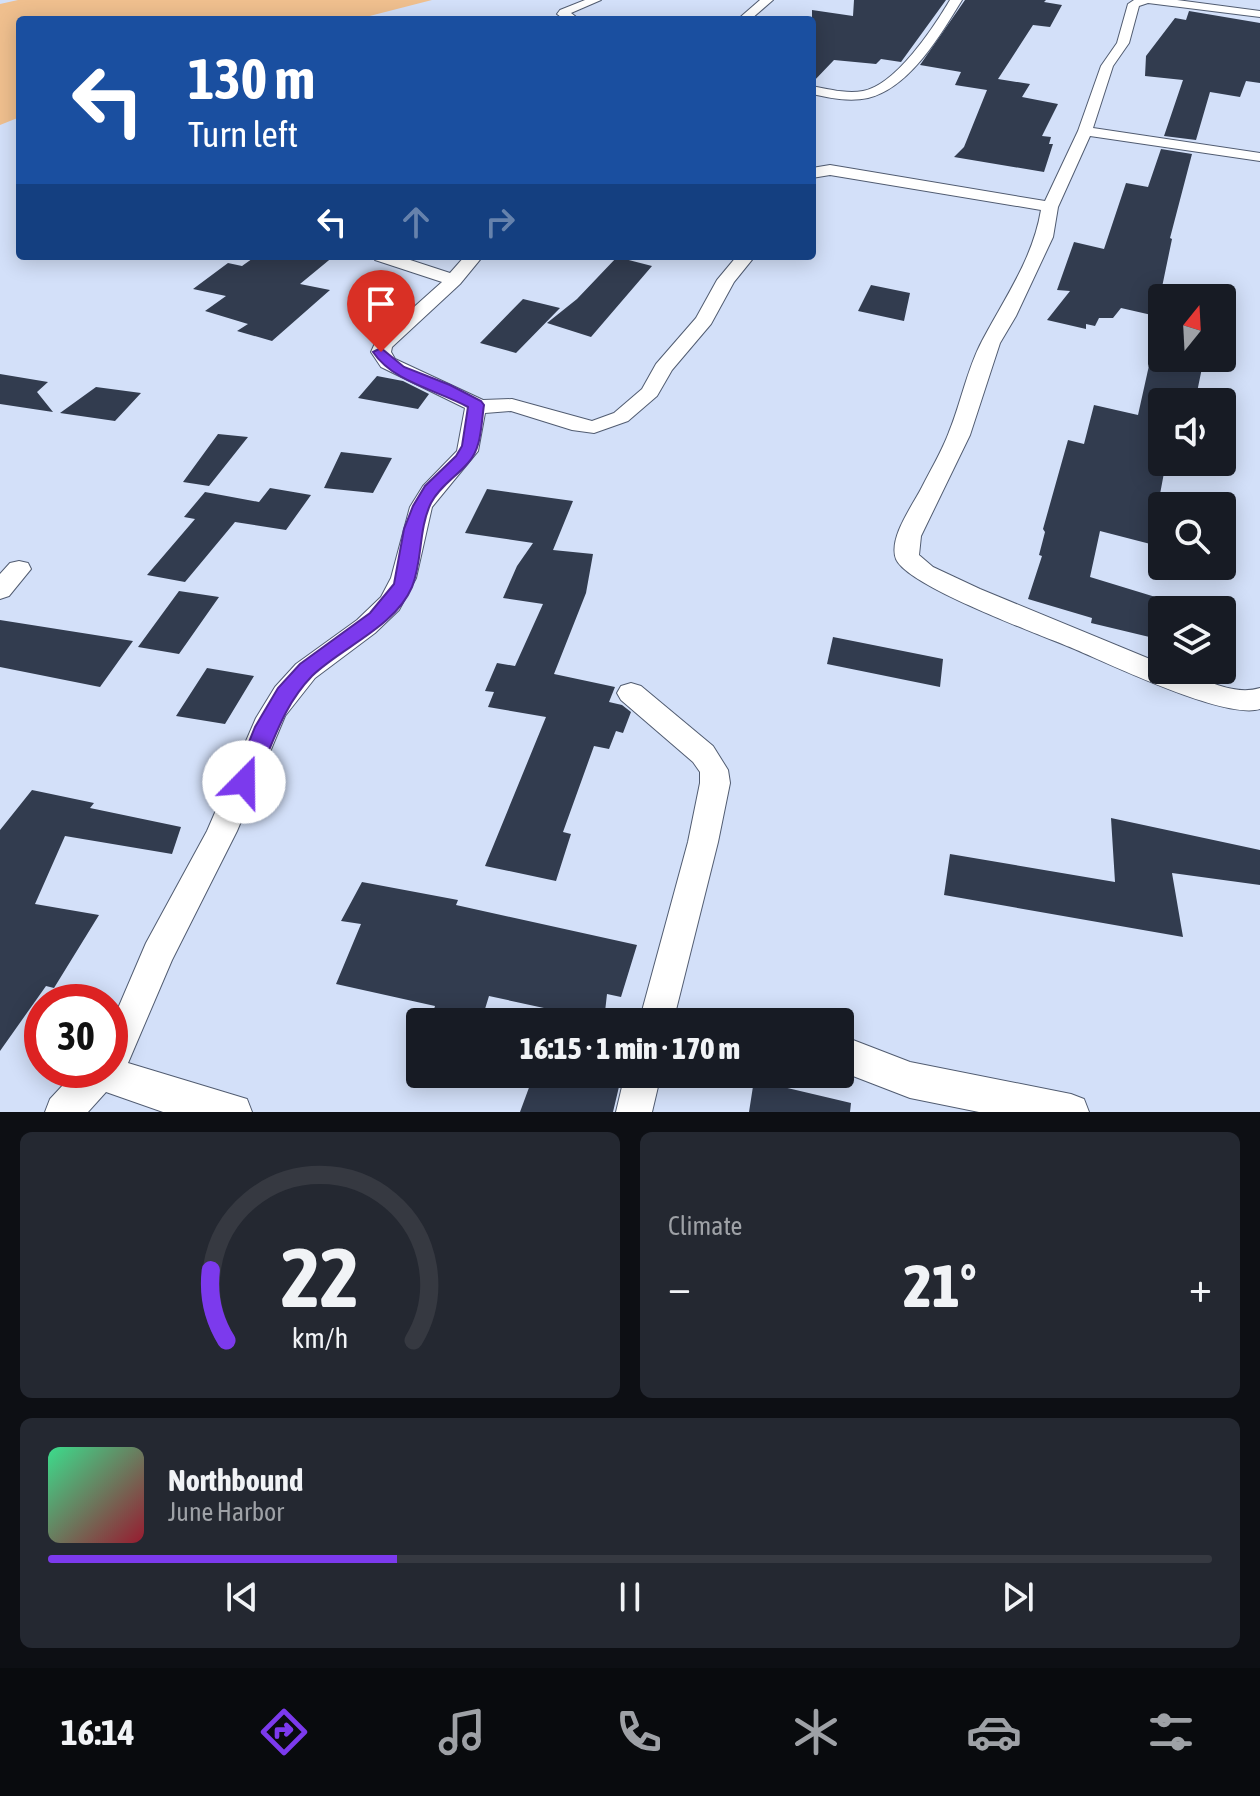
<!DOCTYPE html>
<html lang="en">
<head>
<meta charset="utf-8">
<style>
  :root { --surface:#171b24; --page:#242831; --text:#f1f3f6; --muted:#9ea1a6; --line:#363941; --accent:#7c3aed }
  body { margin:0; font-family:"Asap Condensed",sans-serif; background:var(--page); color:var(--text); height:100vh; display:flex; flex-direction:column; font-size:30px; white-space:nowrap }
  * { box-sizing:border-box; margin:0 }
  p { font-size:26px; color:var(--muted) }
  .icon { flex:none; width:44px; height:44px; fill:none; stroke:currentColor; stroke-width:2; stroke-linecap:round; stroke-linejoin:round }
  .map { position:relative; height:1112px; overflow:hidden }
  .side { display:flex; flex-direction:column; gap:20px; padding:20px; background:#0d0f14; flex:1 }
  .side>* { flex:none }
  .banner { position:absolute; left:16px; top:16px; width:800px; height:244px; border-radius:8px; box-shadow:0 4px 20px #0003; background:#1a4fa0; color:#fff; overflow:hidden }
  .needle { width:52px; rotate:18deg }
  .controls { position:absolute; left:1148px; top:284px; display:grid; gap:16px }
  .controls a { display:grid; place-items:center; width:88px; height:88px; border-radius:8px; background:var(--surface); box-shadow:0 4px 20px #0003; font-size:40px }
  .speed { position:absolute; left:24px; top:984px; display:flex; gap:16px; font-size:40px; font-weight:700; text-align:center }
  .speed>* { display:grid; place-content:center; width:104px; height:104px; border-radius:50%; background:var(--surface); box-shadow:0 4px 20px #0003; line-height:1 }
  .speed .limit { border:12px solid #d22; background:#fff; color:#111 }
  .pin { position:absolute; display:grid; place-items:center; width:68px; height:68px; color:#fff; margin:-82px -34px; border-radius:50% 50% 50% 0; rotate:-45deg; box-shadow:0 0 8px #0007 }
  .pin .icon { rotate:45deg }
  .me { position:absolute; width:88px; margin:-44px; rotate:22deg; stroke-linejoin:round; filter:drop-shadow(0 0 6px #0008) }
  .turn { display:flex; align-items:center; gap:28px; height:168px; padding:0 40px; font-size:36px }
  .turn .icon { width:104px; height:104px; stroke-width:2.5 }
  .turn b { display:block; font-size:56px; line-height:68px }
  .lanes { display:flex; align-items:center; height:76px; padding:0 40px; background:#0003; justify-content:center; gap:40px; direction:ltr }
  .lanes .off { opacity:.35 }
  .big { font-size:60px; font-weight:800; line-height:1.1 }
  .side .card { flex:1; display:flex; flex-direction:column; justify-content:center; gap:12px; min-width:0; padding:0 28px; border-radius:12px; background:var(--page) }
  .side .dial { align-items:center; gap:0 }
  .dial svg { height:208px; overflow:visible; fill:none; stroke:var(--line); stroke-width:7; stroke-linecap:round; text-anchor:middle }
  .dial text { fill:var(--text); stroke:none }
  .song { display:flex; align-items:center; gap:24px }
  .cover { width:96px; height:96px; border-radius:12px; background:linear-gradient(135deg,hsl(150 70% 55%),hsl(350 70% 35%)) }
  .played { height:8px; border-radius:4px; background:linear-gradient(90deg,var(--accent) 30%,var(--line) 30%) }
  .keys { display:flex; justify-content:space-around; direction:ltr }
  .heat { display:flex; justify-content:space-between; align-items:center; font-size:44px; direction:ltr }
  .side .tiles { flex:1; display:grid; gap:20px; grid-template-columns:1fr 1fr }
  .card:last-child { grid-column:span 2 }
  .trip { position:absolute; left:406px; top:1008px; width:448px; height:80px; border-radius:8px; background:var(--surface); box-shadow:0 4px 20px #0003; font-weight:800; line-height:80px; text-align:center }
  .menu { display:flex; height:128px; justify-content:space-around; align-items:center; background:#090b0e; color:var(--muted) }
  .menu .icon { width:56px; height:56px }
  .menu .active { color:var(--accent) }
  .menu b { font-size:36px; color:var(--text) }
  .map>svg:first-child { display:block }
  .green { fill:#efbf8e }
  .building { fill:#323c4f }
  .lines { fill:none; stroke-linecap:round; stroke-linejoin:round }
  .minor-casing { stroke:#515c71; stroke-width:2 }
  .minor { fill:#fff; fill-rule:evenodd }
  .route { fill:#7c3aed; stroke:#51269a; stroke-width:2 }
</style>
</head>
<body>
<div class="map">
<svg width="1260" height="1112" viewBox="0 0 1260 1112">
  <rect width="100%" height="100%" fill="#d3e0f9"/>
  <path class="green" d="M18 0H432L354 20H20V117L0 125V4Z"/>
  <path class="building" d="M854 0H946L901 62 881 59 876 64 834 60 812 83V10L853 16Z
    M965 0H1046L1044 2 1062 5 1050 27 1033 25 998 79 1030 84 1022 97 1058 104 1042 136 1051 137 1049 144H1053L1044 172 954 157 964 147 987 90 955 85 961 72 920 65Z
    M1189 11 1260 23V83L1246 81 1240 97 1210 92 1196 140 1164 136 1183 80 1145 76 1146 56 1175 18 1186 20Z
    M1161 149 1192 154 1170 238 1172 239 1156 316 1121 308 1113 318H1099L1095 326 1086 324V329L1047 320 1070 291 1057 290 1074 242 1104 249 1126 183 1148 187Z
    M256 256H334L300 284 330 290 272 341 237 331 248 324 205 311 226 296 193 289 228 263 242 266Z
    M617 257 652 266 591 337 547 323 577 299Z
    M871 285 910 293 904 321 858 311Z
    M523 299 560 308 516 353 480 343Z
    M1152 352 1162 354V358H1204L1195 402H1162V462H1166L1155 521 1162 523V547L1100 531 1090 577 1162 599V640L1091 623 1092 618 1028 599 1042 556 1039 555 1045 532 1043 529 1068 440 1084 444 1094 405 1138 415Z
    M0 374 48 382 37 392 53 412 0 404Z
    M377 376 403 381 429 394 418 409 358 398Z
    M96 387 141 393 115 421 60 413Z
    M218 434 248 437 209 486 183 482Z
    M341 452 392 458 373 493 324 488Z
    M270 488 311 495 286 530 235 522 185 582 147 575 195 519 184 517 205 492 259 502Z
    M487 489 573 501 553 550 593 554 586 593 554 674 615 687 609 702 622 705 631 712 623 733 616 731 609 749 594 746 563 832 571 834 556 881 485 866 546 717 488 707 494 692 485 691 497 663 515 666 543 604 503 598 517 566 533 543 465 533Z
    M179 591 219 597 179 654 138 647Z
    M0 620 133 641 100 687 0 667Z
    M833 637 943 659 940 687 827 664Z
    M207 668 254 676 225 724 176 716Z
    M32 790 94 803 90 808 181 827 172 854 65 836 35 904 99 915 54 988 46 986 0 1051V830Z
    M1111 818 1260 850V885L1172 873 1183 937 944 895 950 854 1115 882Z
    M362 882 458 900 456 905 637 945 621 997 607 994 604 1021 489 996 481 1022H430L435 1006 336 984 361 924 341 921Z
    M534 1074H622L613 1112H520Z
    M754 1080 851 1103 850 1112H749Z"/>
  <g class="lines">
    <defs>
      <path id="minor" d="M585 0H601L571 13 580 20H565L557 14 560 10Z
        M760 0H773L750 20H737Z
        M950 0H962C941 34 910 88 868 98 849 102 830 98 812 94V86C828 89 846 94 863 91 896 85 934 27 950 0Z
        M1134 0H1177L1260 11V17L1148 3 1139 6 1129 43 1113 66 1093 128 1260 153V161L1090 136 1058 207 1053 237 1016 316 1000 343 970 435 921 536 919 555 933 567 980 589 1162 664V670C1195 670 1227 698 1260 688V709C1225 720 1110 664 1072 648 1041 635 907 586 896 559 888 538 913 505 922 487 931 469 942 451 949 432 961 403 967 369 982 341 1004 299 1033 259 1041 210L830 175 812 178V168L830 165 1045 201 1078 131 1101 66 1117 43 1128 4Z
        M372 256H398L450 273 465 256H483L460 284 392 347 391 352 395 359 483 400 512 399 592 421 614 413 642 389 656 364 696 318 717 280 737 256H755L734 282 711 324 672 370 657 396 628 421 594 433 572 430 511 411 485 413 478 451 432 507 416 578 399 610 375 633 315 678 285 716 237 831 172 960 128 1063 247 1099 252 1112H163L106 1092 88 1112H45L50 1099 77 1070H110V1027L146 943 207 831 256 718 275 687 296 664 357 620 381 597 391 578 410 507 423 486 457 451 465 408 381 367 371 352 376 341 442 282 375 260Z
        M19 561 28 563 31 569 9 596 0 599V574L10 563Z
        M631 683 641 686 713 746 728 770 730 783 718 842 673 1022H639L688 842 700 783V772L693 762 621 700 617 693 621 686Z
        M840 1035 910 1062 1071 1094 1084 1099 1089 1112H979L910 1098 840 1071Z
        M625 1074H661L652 1112H616Z"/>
    </defs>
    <use href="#minor" class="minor-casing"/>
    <use href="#minor" class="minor"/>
  </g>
  <path class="route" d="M381 348 404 367 450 385 481 401 484 405C481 424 482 448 468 463 456 477 440 486 431 503 418 530 423 560 412 587 395 627 342 647 312 676 280 709 272 749 252 789L244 791 236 789 233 782 255 727 278 688 300 664 370 613 394 584 404 529 413 506 425 486 456 456 462 446 468 407C437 390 393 382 373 352Z"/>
</svg>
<div class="controls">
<a><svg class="needle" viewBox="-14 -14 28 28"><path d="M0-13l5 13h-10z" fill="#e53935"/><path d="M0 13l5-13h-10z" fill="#9ea1a6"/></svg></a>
<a><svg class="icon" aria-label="sound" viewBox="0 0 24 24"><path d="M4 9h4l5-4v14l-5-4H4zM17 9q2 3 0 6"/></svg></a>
<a><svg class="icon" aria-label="search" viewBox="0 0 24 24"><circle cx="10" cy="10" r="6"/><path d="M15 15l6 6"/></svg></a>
<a><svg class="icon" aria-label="layers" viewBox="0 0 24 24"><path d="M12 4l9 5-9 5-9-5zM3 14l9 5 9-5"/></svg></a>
</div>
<div class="speed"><div class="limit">30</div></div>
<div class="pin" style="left:381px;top:352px;background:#d93025"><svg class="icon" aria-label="arrive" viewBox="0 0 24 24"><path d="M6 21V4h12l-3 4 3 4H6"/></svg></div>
<svg class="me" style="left:244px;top:782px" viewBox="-20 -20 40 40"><circle r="19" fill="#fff"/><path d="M0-13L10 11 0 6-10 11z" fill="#7c3aed"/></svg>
<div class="trip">16:15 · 1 min · 170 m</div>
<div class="banner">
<div class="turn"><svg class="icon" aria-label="left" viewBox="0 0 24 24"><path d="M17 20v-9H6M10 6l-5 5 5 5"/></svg><div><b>130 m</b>Turn left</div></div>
<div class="lanes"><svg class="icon" aria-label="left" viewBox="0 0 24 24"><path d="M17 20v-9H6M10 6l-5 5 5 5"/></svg><svg class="icon off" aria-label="ahead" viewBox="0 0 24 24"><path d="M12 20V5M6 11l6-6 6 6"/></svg><svg class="icon off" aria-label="right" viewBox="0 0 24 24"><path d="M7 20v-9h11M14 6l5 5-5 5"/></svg></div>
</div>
</div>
<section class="side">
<div class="tiles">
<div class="card dial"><svg viewBox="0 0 100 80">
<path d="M14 69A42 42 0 1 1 86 69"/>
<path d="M14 69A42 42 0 0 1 8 42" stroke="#7c3aed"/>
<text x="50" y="56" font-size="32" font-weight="700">22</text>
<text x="50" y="72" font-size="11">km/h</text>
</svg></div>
<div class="card"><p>Climate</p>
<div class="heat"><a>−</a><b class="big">21°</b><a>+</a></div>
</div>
<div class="card">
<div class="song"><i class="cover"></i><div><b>Northbound</b><p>June Harbor</p></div></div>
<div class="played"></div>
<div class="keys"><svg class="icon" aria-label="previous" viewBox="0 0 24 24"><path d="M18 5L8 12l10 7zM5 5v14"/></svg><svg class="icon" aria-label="pause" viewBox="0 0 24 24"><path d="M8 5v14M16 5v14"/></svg><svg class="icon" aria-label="next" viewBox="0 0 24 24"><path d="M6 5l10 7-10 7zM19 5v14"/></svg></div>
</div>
</div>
</section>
<nav class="menu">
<b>16:14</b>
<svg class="icon active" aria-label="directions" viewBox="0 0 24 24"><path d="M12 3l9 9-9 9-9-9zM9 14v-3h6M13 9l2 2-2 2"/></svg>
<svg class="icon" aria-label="music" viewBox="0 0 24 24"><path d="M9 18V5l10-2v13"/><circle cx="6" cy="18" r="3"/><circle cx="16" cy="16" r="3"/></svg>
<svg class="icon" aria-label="phone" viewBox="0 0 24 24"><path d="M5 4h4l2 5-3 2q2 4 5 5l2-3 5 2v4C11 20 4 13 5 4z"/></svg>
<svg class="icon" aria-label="climate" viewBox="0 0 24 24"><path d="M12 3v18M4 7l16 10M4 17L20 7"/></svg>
<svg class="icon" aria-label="car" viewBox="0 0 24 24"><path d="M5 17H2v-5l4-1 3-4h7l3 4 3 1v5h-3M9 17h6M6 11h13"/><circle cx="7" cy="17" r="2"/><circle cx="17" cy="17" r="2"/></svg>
<svg class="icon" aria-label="filters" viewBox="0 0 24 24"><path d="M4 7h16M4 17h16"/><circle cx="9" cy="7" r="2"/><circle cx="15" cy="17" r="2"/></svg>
</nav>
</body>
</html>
